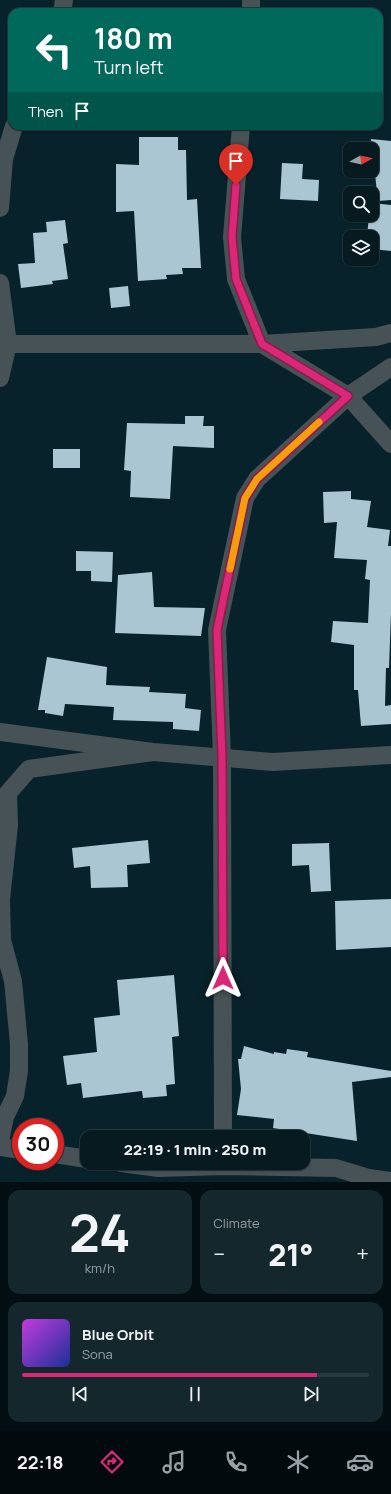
<!DOCTYPE html>
<html lang="en">
<head>
<meta charset="utf-8">
<style>
  :root { --surface:#061a20; --page:#14272d; --text:#f1f3f6; --muted:#98a1a5; --line:#27383e; --accent:#db2777 }
  body { margin:0; font-family:Manrope,sans-serif; background:var(--page); color:var(--text); height:100vh; display:flex; flex-direction:column; font-size:15px; white-space:nowrap }
  * { box-sizing:border-box; margin:0 }
  p { font-size:13px; color:var(--muted) }
  .icon { flex:none; width:22px; height:22px; fill:none; stroke:currentColor; stroke-width:2; stroke-linecap:round; stroke-linejoin:round }
  .map { position:relative; height:1182px; overflow:hidden }
  .details { display:flex; flex-direction:column; gap:8px; padding:8px; background:#030e12; flex:1 }
  .details>* { flex:none }
  .guide { position:absolute; left:8px; top:8px; width:375px; height:122px; border-radius:12px; box-shadow:0 1px 3px #0004,0 0 0 1px var(--line); background:#00695c; color:#fff; overflow:hidden }
  .needle { width:26px; rotate:82deg }
  .fabs { position:absolute; left:343px; top:142px; display:grid; gap:8px }
  .fabs a { display:grid; place-items:center; width:36px; height:36px; border-radius:8px; background:var(--surface); box-shadow:0 1px 3px #0004,0 0 0 1px var(--line); font-size:20px }
  .speed { position:absolute; left:12px; top:1118px; display:flex; gap:8px; font-size:20px; font-weight:700; text-align:center }
  .speed>* { display:grid; place-content:center; width:52px; height:52px; border-radius:50%; background:var(--surface); box-shadow:0 1px 3px #0004,0 0 0 1px var(--line); line-height:1 }
  .speed .limit { border:6px solid #d22; background:#fff; color:#111 }
  .pin { position:absolute; display:grid; place-items:center; width:34px; height:34px; color:#fff; margin:-41px -17px; border-radius:50% 50% 50% 0; rotate:-45deg; box-shadow:0 0 4px #0007 }
  .pin .icon { rotate:45deg }
  .me { position:absolute; width:44px; margin:-22px; rotate:0deg; stroke-linejoin:round; filter:drop-shadow(0 0 3px #0008) }
  .turn { display:flex; align-items:center; gap:14px; height:84px; padding:0 20px; font-size:18px }
  .turn .icon { width:52px; height:52px; stroke-width:2.5 }
  .turn b { display:block; font-size:28px; line-height:34px }
  .then { display:flex; align-items:center; height:38px; padding:0 20px; background:#0003; gap:8px; font-size:15px }
  .big { font-size:30px; font-weight:800; line-height:1.1 }
  .details .tile { flex:1; display:flex; flex-direction:column; justify-content:center; gap:6px; min-width:0; padding:0 14px; border-radius:12px; background:var(--page) }
  .details .dial { align-items:center; gap:0 }
  .dial b { font-size:52px; line-height:1 }
  .song { display:flex; align-items:center; gap:12px }
  .cover { width:48px; height:48px; border-radius:6px; background:linear-gradient(135deg,hsl(290 70% 55%),hsl(230 70% 35%)) }
  .played { height:4px; border-radius:2px; background:linear-gradient(90deg,var(--accent) 85%,var(--line) 85%) }
  .keys { display:flex; justify-content:space-around; direction:ltr }
  .heat { display:flex; justify-content:space-between; align-items:center; font-size:22px; direction:ltr }
  .details .tiles { flex:1; display:grid; gap:8px; grid-template-columns:1fr 1fr }
  .tile:last-child { grid-column:span 2 }
  .trip { position:absolute; left:80px; top:1130px; width:230px; height:40px; border-radius:12px; background:var(--surface); box-shadow:0 1px 3px #0004,0 0 0 1px var(--line); font-weight:800; line-height:40px; text-align:center }
  .tabs { display:flex; height:64px; justify-content:space-around; align-items:center; background:#020a0d; color:var(--muted) }
  .tabs .icon { width:28px; height:28px }
  .tabs .selected { color:var(--accent) }
  .tabs b { font-size:18px; color:var(--text) }
  .map>svg:first-child { display:block }
  .building { fill:#a9c6d2 }
  .lines { fill:none; stroke-linecap:round; stroke-linejoin:round }
  .minor { stroke:#475256; stroke-width:18 }
  .route-casing { stroke:#8e194d; stroke-width:10 }
  .route { stroke:#db2777; stroke-width:7 }
  .slow { stroke:#f59e0b; stroke-width:7 }
</style>
</head>
<body>
<div class="map">
<svg width="391" height="1182" viewBox="0 0 391 1182">
  <rect width="100%" height="100%" fill="#08222b"/>
  <path class="building" d="M139 137H178V150H186L187 200 197 199 201 268H182L183 274 166 275 167 279 138 281 134 211 116 212V164L139 165Z
    M371 139 391 141V200L378 201Z
    M282 163 303 164 302 179 319 180 318 201 280 199Z
    M372 203 391 205V251L372 249V237H367L369 215H372Z
    M65 220 68 243 63 244 68 279 52 281 53 284 21 288 18 264 35 263 33 233 47 232 46 222Z
    M128 286 130 306 111 308 109 288Z
    M185 416H204L203 426H214V448L173 446 170 499 130 497 131 471 124 470 127 423 185 424Z
    M53 449H80V468H53Z
    M351 491V499L371 501 367 527 390 530 388 546H391V613L389 668H386L385 706 391 705V724L361 726 358 690H354V645L331 642 333 621 368 623 370 580 365 579 367 560 334 558 337 522 324 523 323 492Z
    M76 551 113 552 112 582 91 581V571H76Z
    M152 572 154 607 205 608 201 636 115 633 118 575Z
    M47 657 107 667 106 685 150 687 149 692 186 694 185 708 201 710 199 731 173 729V722L113 720 114 707 65 704 63 716 45 713V710H38Z
    M148 840 150 863 127 865 128 887 91 888 90 866 74 868 72 848Z
    M329 843 331 891 311 892 309 865 292 866V844Z
    M391 899V947L336 950 335 901Z
    M174 975 179 1036 172 1037 175 1084 166 1085 167 1096 143 1098 142 1091 83 1098 81 1083 67 1085 63 1056 97 1052 94 1018 120 1015 117 980Z
    M244 1046 274 1054V1052L286 1054 287 1049 308 1052 307 1057 391 1071V1077L352 1082 357 1141 273 1128 274 1119 237 1115 241 1089 238 1059H241Z"/>
  <g class="lines">
    <path class="minor" d="M251 0V12
      M62 12 64 0
      M241 126 232 237 236 279 262 344 348 396 391 444
      M0 208 4 159 14 126
      M0 283 8 344 0 378
      M0 344H262L376 337 391 333
      M0 732 153 752 273 762 391 755
      M223 1137 222 757 217 630 245 498 257 479 348 396 391 367
      M0 1141 5 1117 15 1096 19 1071V1044L13 981 2 940 1 899 9 825 8 793 29 769 153 752
      M0 1147 21 1150
      M55 1154 87 1159
      M121 1163 159 1168 223 1166 336 1168 369 1178 391 1181"/>
  </g>
  <g class="lines">
    <defs>
      <path id="route" d="M223 978 222 756 217 630 223 601 245 498 257 479 348 396 262 344 236 279 232 237 236 185"/>
    </defs>
    <use href="#route" class="route-casing"/>
    <use href="#route" class="route"/>
    <path class="slow" d="M230 569 245 498 257 479 319 422"/>
  </g>
</svg>
<div class="fabs">
<a><svg class="needle" viewBox="-14 -14 28 28"><path d="M0-13l5 13h-10z" fill="#e53935"/><path d="M0 13l5-13h-10z" fill="#98a1a5"/></svg></a>
<a><svg class="icon" aria-label="search" viewBox="0 0 24 24"><circle cx="10" cy="10" r="6"/><path d="M15 15l6 6"/></svg></a>
<a><svg class="icon" aria-label="layers" viewBox="0 0 24 24"><path d="M12 4l9 5-9 5-9-5zM3 14l9 5 9-5"/></svg></a>
</div>
<div class="speed"><div class="limit">30</div></div>
<div class="pin" style="left:236px;top:185px;background:#d93025"><svg class="icon" aria-label="arrive" viewBox="0 0 24 24"><path d="M6 21V4h12l-3 4 3 4H6"/></svg></div>
<svg class="me" style="left:223px;top:978px" viewBox="-20 -20 40 40"><path d="M0-17L14 15 0 8-14 15z" fill="#db2777" stroke="#fff" stroke-width="4"/></svg>
<div class="trip">22:19 · 1 min · 250 m</div>
<div class="guide">
<div class="turn"><svg class="icon" aria-label="left" viewBox="0 0 24 24"><path d="M17 20v-9H6M10 6l-5 5 5 5"/></svg><div><b>180 m</b>Turn left</div></div>
<div class="then">Then<svg class="icon" aria-label="arrive" viewBox="0 0 24 24"><path d="M6 21V4h12l-3 4 3 4H6"/></svg></div>
</div>
</div>
<section class="details">
<div class="tiles">
<div class="tile dial"><b>24</b><p>km/h</p></div>
<div class="tile"><p>Climate</p>
<div class="heat"><a>−</a><b class="big">21°</b><a>+</a></div>
</div>
<div class="tile">
<div class="song"><i class="cover"></i><div><b>Blue Orbit</b><p>Sona</p></div></div>
<div class="played"></div>
<div class="keys"><svg class="icon" aria-label="previous" viewBox="0 0 24 24"><path d="M18 5L8 12l10 7zM5 5v14"/></svg><svg class="icon" aria-label="pause" viewBox="0 0 24 24"><path d="M8 5v14M16 5v14"/></svg><svg class="icon" aria-label="next" viewBox="0 0 24 24"><path d="M6 5l10 7-10 7zM19 5v14"/></svg></div>
</div>
</div>
</section>
<nav class="tabs">
<b>22:18</b>
<svg class="icon selected" aria-label="directions" viewBox="0 0 24 24"><path d="M12 3l9 9-9 9-9-9zM9 14v-3h6M13 9l2 2-2 2"/></svg>
<svg class="icon" aria-label="music" viewBox="0 0 24 24"><path d="M9 18V5l10-2v13"/><circle cx="6" cy="18" r="3"/><circle cx="16" cy="16" r="3"/></svg>
<svg class="icon" aria-label="phone" viewBox="0 0 24 24"><path d="M5 4h4l2 5-3 2q2 4 5 5l2-3 5 2v4C11 20 4 13 5 4z"/></svg>
<svg class="icon" aria-label="climate" viewBox="0 0 24 24"><path d="M12 3v18M4 7l16 10M4 17L20 7"/></svg>
<svg class="icon" aria-label="car" viewBox="0 0 24 24"><path d="M5 17H2v-5l4-1 3-4h7l3 4 3 1v5h-3M9 17h6M6 11h13"/><circle cx="7" cy="17" r="2"/><circle cx="17" cy="17" r="2"/></svg>
</nav>
</body>
</html>
